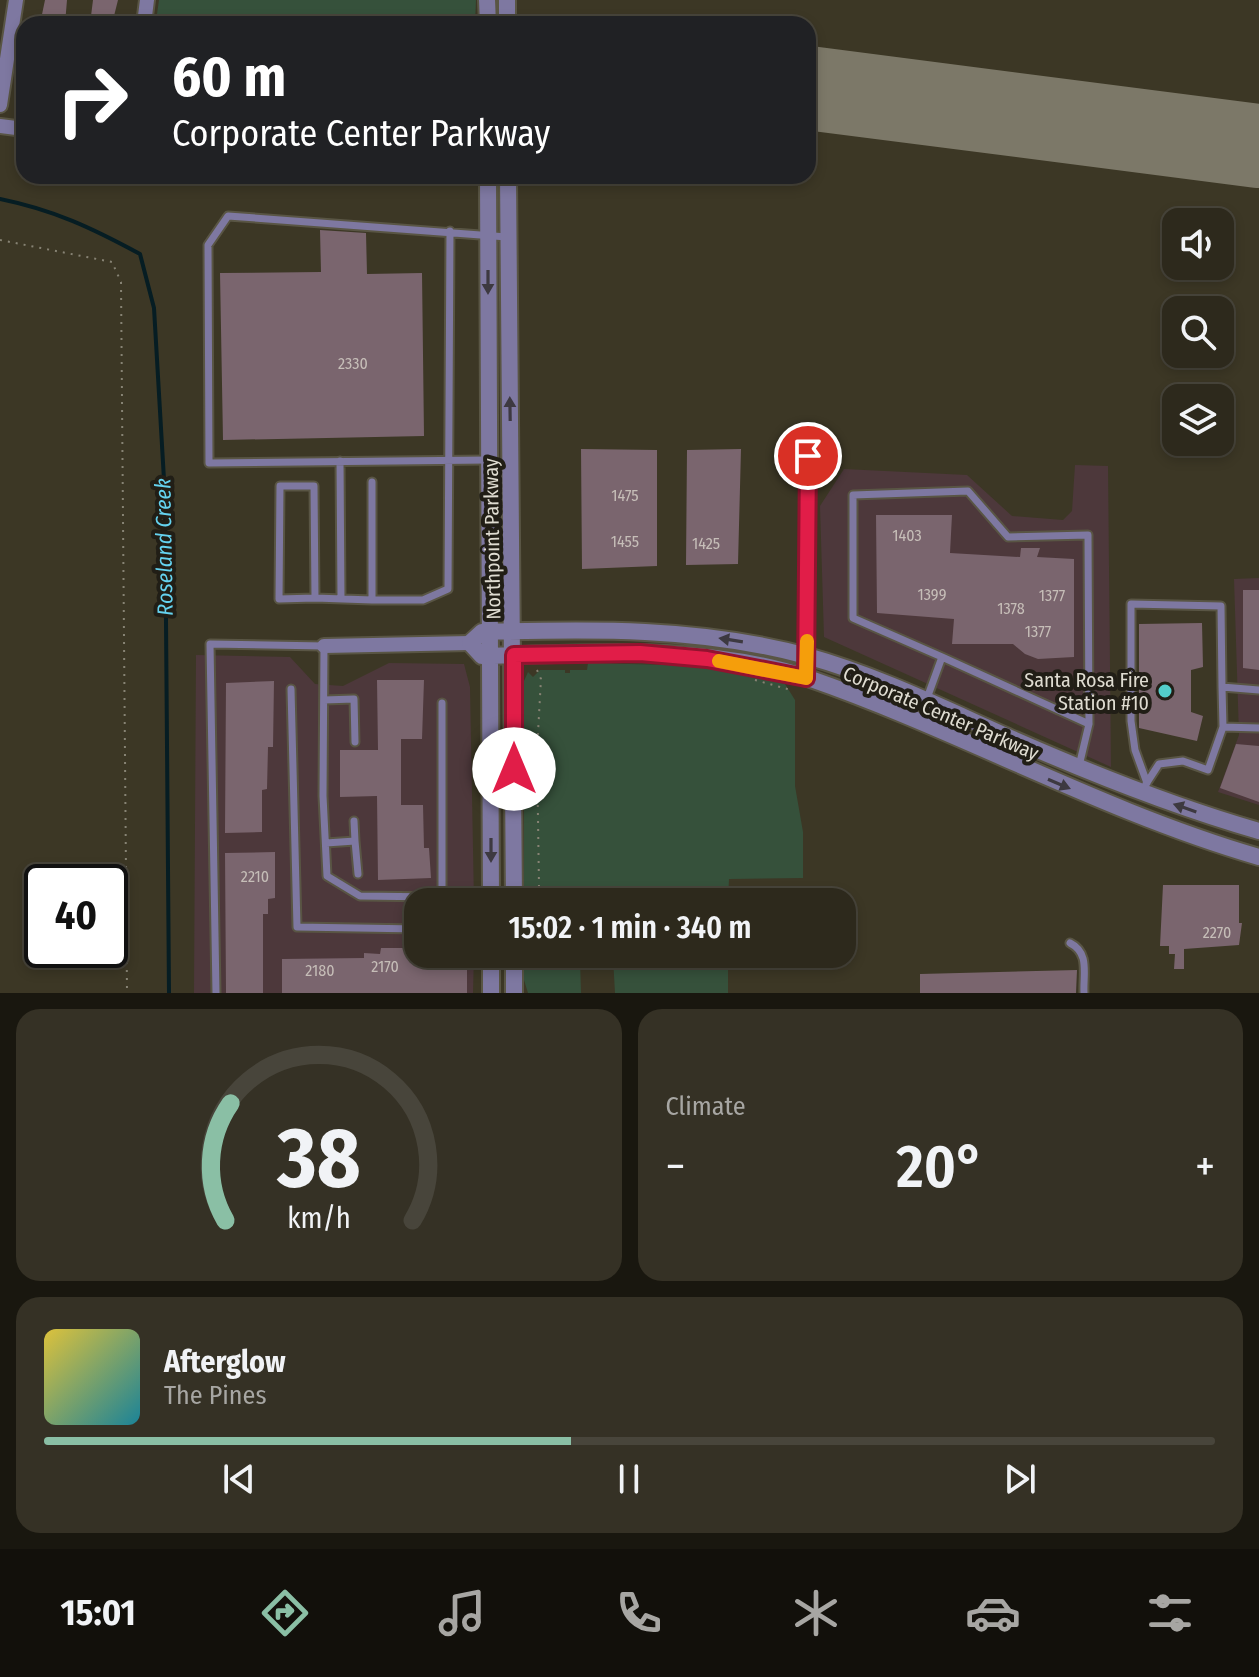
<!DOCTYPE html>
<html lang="en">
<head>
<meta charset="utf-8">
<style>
  :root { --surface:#2d291c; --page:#353125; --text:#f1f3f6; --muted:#a7a6a3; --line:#48453b; --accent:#8abfa5 }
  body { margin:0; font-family:"Fira Sans Condensed",sans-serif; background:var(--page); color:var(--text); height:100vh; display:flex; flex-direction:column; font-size:30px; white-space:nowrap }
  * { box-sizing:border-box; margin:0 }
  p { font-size:26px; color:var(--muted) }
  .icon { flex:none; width:44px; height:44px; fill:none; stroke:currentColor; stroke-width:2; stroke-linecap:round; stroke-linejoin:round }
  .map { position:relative; height:993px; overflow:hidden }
  .side { display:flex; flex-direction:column; gap:16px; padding:16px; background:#19170f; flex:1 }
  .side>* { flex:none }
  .banner { position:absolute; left:16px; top:16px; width:800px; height:168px; border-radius:24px; box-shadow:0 4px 12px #0003,0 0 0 2px var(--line); background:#202124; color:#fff; overflow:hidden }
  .controls { position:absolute; left:1162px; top:208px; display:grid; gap:16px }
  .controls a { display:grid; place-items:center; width:72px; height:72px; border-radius:16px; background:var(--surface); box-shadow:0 4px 12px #0003,0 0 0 2px var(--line); font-size:40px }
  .speed { position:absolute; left:24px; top:864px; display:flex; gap:16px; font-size:40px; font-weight:700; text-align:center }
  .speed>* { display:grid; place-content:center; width:104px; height:104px; border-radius:50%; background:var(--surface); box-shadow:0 4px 12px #0003,0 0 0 2px var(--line); line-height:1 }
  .speed .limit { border:4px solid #111; border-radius:12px; background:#fff; color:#111 }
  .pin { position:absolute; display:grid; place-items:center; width:68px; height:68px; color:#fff; margin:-34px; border:4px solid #fff; border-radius:50%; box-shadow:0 2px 8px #0007 }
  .me { position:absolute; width:88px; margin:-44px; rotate:0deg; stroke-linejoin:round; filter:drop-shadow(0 0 6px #0008) }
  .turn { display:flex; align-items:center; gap:28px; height:168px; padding:0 24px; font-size:36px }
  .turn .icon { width:104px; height:104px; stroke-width:2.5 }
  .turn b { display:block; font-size:56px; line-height:68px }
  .big { font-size:60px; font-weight:600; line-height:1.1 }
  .side .card { flex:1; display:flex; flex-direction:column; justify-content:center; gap:12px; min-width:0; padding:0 28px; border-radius:24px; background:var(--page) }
  .side .dial { align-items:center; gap:0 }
  .dial svg { height:208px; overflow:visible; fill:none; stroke:var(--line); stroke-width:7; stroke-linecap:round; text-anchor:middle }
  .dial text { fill:var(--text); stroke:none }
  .song { display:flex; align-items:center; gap:24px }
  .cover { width:96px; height:96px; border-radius:12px; background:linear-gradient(135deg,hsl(50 70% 55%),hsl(190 70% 35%)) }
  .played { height:8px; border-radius:4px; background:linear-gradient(90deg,var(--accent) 45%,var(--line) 45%) }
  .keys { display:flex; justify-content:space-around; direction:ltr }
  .heat { display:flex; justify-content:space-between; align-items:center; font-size:44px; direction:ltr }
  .side .tiles { flex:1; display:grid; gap:16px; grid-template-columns:1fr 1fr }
  .card:last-child { grid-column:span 2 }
  .trip { position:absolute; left:404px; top:888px; width:452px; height:80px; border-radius:24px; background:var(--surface); box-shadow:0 4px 12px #0003,0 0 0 2px var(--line); font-weight:600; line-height:80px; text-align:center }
  .menu { display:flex; height:128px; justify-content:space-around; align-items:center; background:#12100b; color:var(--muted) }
  .menu .icon { width:56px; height:56px }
  .menu .selected { color:var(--accent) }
  .menu b { font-size:36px; color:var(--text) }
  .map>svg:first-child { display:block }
  .commercial { fill:#4d383b }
  .green { fill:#36513b }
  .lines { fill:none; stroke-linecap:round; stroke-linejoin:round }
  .stream { stroke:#061d23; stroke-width:4 }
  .runway { stroke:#7c7868; stroke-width:84 }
  .building { fill:#7a656e }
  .service-casing { stroke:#595544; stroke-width:11 }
  .minor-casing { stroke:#595544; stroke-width:18 }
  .tertiary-casing { stroke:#595544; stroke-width:20 }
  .path { stroke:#878374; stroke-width:2; stroke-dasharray:2 6; stroke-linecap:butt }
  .service { stroke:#7e78a1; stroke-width:7 }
  .minor { stroke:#7e78a1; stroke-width:14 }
  .tertiary { stroke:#7e78a1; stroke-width:16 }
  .oneway { fill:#3d3940 }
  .route-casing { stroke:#92132f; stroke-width:20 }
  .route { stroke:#e11d48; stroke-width:14 }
  .slow { stroke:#f59e0b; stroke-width:14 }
  .poi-dot { fill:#53cdca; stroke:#211e16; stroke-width:3 }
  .labels { text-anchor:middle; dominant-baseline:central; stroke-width:8; stroke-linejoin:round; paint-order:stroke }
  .number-label { font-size:16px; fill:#c6beb8 }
  .street-label { font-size:20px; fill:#dfdcd1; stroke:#211e16 }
  .poi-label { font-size:20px; fill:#dfdcd1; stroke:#211e16; text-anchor:end }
  .water-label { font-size:22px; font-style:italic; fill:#65d3f0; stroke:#211e16 }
</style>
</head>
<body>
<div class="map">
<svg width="1259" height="993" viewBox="0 0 1259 993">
  <rect width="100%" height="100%" fill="#3c3725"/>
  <path class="commercial" d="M1075 465 1108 466 1111 767 824 637 820 506 844 469 967 475 1012 516 1063 520 1072 511Z
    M1259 578V805L1218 792 1239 735 1234 579Z
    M196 655 290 657 315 684 343 686 389 663 464 664 470 687 474 902H418V954H474L473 993H194Z"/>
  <path class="green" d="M159 0H476L475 24H151L157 14Z
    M588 663 672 665 724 670 785 684 795 700V786L803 832V878L729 879 728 902H524V681L528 672 533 677 540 670H565V673H570V670H587Z
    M524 954H728V993H615L613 958 580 959 581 993H528L524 980Z"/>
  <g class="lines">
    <path class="stream" d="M0 199C54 210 92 228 140 254L154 308 165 497 169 993"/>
    <path class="runway" d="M808 88 1259 146"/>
  </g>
  <path class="building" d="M45 0H67L65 24H40Z
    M93 0H118L112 24H90Z
    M320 230 366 233 367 274 422 273 424 436 223 440 220 273 321 272Z
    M581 449 657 450V566L582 569Z
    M741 449 738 564 686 565 687 450Z
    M876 515H952L950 553 1020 557 1021 548H1040L1037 557 1074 559V657L1038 659 1025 654 1013 644H952L954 619 877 613Z
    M1243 590H1259V670L1243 668Z
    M1202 623 1203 667 1191 670V712L1203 716 1197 741 1139 728V624Z
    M377 680H424L422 739H401V805H423L424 848H429L431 878 378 880 377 796 340 797V750H378Z
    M274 681 273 747H268L267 789 262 790V832L225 833 226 683Z
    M1236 744 1259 746V802L1220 788Z
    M275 852V898L268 899V914H263V993H226L225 853Z
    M1163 885H1239V923H1242L1239 945 1184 949V969H1174L1175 954H1169V946H1160Z
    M381 948H418V954H467V993H282V959L364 958V953L380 954Z
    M1077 970 1076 993H920V974Z"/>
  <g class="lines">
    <defs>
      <path id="service" d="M487 460 209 463 208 245 228 216 507 237
        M340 461 341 597
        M372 482V600H423L448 589 450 231
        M315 598 279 599 280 486H314L315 598 372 600
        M942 657 1089 724
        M291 689 297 927 418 929
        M324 700 354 699 355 742
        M926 701 942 657 853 618V495L968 491 1008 537 1088 535 1089 724 1079 766
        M442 703V897
        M1223 727 1222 687 1259 690
        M1147 783 1135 750 1131 721V604L1221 606 1222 687
        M1146 784 1159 764 1183 761 1208 770 1223 727 1259 728
        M355 841 358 874
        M326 843 355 841 354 821
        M438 902V897L491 896
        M1070 943C1090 953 1083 974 1084 993
        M216 993 210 644 324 646 323 796 327 876 360 896 438 897"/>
      <path id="minor" d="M144 24 147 0
        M0 105 16 0
        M0 126 24 129
        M324 646 470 643
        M806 678 808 456"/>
      <path id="tertiary" d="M487 0 488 24
        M507 0V24
        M488 176 491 902
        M508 176 514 902
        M1259 831C1175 807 1095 775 1015 740 947 710 879 676 807 656 700 627 591 629 482 632L470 643 482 656C587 654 706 643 808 678 961 731 1101 811 1259 857
        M491 954V993
        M514 954V993"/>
    </defs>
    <use href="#service" class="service-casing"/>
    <use href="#minor" class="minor-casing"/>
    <use href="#tertiary" class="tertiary-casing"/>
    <path class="path" d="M160 23 193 20 226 24
      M0 240 112 262 121 282 127 993
      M537 670 541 679 537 751 539 887 541 902
      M755 680 791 690"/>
    <use href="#service" class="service"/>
    <use href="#minor" class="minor"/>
    <use href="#tertiary" class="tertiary"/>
  </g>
  <defs><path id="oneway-solid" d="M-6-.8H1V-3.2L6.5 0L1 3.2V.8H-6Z" transform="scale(2)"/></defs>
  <g class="oneway">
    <use href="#oneway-solid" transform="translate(488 282) rotate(90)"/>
    <use href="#oneway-solid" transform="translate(510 409) rotate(-91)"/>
    <use href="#oneway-solid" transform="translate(731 640) rotate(-171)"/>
    <use href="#oneway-solid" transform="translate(1059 784) rotate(23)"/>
    <use href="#oneway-solid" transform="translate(1185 808) rotate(-161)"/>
    <use href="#oneway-solid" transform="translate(491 850) rotate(90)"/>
  </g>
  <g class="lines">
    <defs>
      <path id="route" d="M514 769V655L640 653 707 659 806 678 808 456"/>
    </defs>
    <use href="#route" class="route-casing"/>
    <use href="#route" class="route"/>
    <path class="slow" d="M719 661 806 678 807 641"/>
  </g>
  <circle class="poi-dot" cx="1165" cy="691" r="8"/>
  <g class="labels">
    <g class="number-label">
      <text x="353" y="363">2330</text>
      <text x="625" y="495">1475</text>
      <text x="907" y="535">1403</text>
      <text x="625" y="541">1455</text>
      <text x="706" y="543">1425</text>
      <text x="932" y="594">1399</text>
      <text x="1052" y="595">1377</text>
      <text x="1011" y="608">1378</text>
      <text x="1038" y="631">1377</text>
      <text x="255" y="876">2210</text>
      <text x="1217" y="932">2270</text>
      <text x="385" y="966">2170</text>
      <text x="320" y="970">2180</text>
    </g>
    <g class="street-label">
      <text transform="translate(492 539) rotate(-91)">Northpoint Parkway</text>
      <text transform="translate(941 713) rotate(23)">Corporate Center Parkway</text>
    </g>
    <g class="poi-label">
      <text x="1149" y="680">Santa Rosa Fire<tspan x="1149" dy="23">Station #10</tspan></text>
    </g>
    <g class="water-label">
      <text transform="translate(164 547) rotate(-91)">Roseland Creek</text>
    </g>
  </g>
</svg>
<div class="controls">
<a><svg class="icon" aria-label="sound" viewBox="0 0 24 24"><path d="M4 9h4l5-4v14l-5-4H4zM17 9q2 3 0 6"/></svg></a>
<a><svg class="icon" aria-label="search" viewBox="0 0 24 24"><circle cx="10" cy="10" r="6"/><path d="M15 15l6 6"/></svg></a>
<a><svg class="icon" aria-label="layers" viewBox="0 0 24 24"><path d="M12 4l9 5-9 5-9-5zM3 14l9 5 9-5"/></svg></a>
</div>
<div class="speed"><div class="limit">40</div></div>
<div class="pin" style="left:808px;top:456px;background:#d93025"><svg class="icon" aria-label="arrive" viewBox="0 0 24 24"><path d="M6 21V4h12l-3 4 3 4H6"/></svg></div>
<svg class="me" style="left:514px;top:769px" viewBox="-20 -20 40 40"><circle r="19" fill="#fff"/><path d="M0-13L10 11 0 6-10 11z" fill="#e11d48"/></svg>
<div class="trip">15:02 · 1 min · 340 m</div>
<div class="banner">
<div class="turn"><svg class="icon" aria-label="right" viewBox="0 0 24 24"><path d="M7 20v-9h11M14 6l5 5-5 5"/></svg><div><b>60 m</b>Corporate Center Parkway</div></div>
</div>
</div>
<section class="side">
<div class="tiles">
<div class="card dial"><svg viewBox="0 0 100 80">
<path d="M14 69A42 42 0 1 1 86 69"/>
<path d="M14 69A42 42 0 0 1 16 24" stroke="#8abfa5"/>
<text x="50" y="56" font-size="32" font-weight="700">38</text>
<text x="50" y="72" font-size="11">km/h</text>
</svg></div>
<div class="card"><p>Climate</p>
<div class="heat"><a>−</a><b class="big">20°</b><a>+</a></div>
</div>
<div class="card">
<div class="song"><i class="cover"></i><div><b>Afterglow</b><p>The Pines</p></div></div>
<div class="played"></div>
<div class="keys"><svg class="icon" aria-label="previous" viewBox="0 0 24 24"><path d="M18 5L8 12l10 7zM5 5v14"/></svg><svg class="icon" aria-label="pause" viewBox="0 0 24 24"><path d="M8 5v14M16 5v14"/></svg><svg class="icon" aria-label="next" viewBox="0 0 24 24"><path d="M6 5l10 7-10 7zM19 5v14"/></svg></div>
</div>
</div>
</section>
<nav class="menu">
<b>15:01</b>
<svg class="icon selected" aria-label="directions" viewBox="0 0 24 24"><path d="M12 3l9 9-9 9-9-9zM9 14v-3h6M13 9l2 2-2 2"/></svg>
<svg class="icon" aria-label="music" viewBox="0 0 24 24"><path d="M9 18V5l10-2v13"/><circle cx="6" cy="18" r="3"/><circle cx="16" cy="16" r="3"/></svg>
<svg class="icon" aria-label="phone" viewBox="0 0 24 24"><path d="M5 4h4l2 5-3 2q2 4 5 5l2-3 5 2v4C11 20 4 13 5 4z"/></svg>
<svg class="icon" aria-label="climate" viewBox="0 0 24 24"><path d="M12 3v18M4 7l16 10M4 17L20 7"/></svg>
<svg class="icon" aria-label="car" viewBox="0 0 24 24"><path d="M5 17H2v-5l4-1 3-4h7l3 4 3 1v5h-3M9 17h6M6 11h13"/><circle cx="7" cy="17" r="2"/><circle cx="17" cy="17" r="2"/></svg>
<svg class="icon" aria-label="filters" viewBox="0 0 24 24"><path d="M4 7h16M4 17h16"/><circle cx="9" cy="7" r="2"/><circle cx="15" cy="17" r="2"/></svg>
</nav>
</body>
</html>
